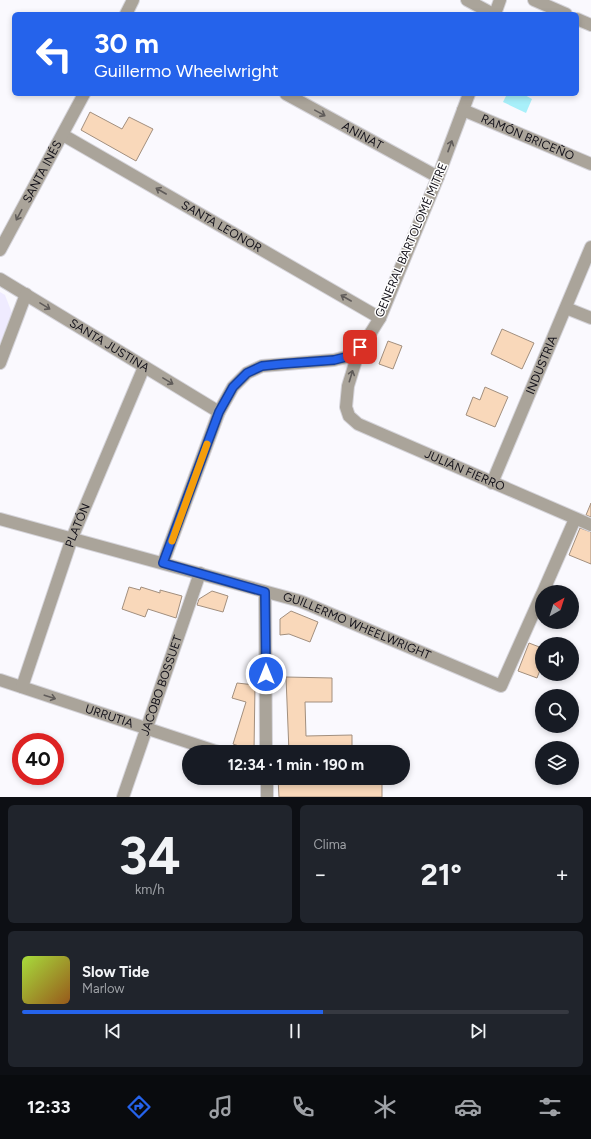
<!DOCTYPE html>
<html lang="es">
<head>
<meta charset="utf-8">
<style>
  :root { --surface:#171b24; --page:#20242c; --text:#f1f3f6; --muted:#9ea1a6; --line:#363941; --accent:#2563eb }
  body { margin:0; font-family:Figtree,sans-serif; background:var(--page); color:var(--text); height:100vh; display:flex; flex-direction:column; font-size:15px; white-space:nowrap }
  * { box-sizing:border-box; margin:0 }
  p { font-size:13px; color:var(--muted) }
  .icon { flex:none; width:22px; height:22px; fill:none; stroke:currentColor; stroke-width:2; stroke-linecap:round; stroke-linejoin:round }
  .map { position:relative; height:797px; overflow:hidden }
  .sheet { display:flex; flex-direction:column; gap:8px; padding:8px; background:#0d0f14; flex:1 }
  .sheet>* { flex:none }
  .hud { position:absolute; left:12px; top:12px; width:567px; height:84px; border-radius:6px; box-shadow:0 2px 6px #0003; background:#2563eb; color:#fff; overflow:hidden }
  .needle { width:26px; rotate:39deg }
  .fabs { position:absolute; left:535px; top:585px; display:grid; gap:8px }
  .fabs a { display:grid; place-items:center; width:44px; height:44px; border-radius:50%; background:var(--surface); box-shadow:0 2px 6px #0003; font-size:20px }
  .speed { position:absolute; left:12px; top:733px; display:flex; gap:8px; font-size:20px; font-weight:700; text-align:center }
  .speed>* { display:grid; place-content:center; width:52px; height:52px; border-radius:50%; background:var(--surface); box-shadow:0 2px 6px #0003; line-height:1 }
  .speed .limit { border:6px solid #d22; background:#fff; color:#111 }
  .pin { position:absolute; display:grid; place-items:center; width:34px; height:34px; color:#fff; margin:-17px; border-radius:8px; box-shadow:0 2px 6px #0006 }
  .me { position:absolute; width:44px; margin:-22px; rotate:0deg; stroke-linejoin:round; filter:drop-shadow(0 0 3px #0008) }
  .turn { display:flex; align-items:center; gap:14px; height:84px; padding:0 16px; font-size:18px }
  .turn .icon { width:52px; height:52px; stroke-width:2.5 }
  .turn b { display:block; font-size:28px; line-height:34px }
  .big { font-size:30px; font-weight:700; line-height:1.1 }
  .sheet .tile { flex:1; display:flex; flex-direction:column; justify-content:center; gap:6px; min-width:0; padding:0 14px; border-radius:6px; background:var(--page) }
  .sheet .dial { align-items:center; gap:0 }
  .dial b { font-size:52px; line-height:1 }
  .song { display:flex; align-items:center; gap:12px }
  .cover { width:48px; height:48px; border-radius:6px; background:linear-gradient(135deg,hsl(80 70% 55%),hsl(30 70% 35%)) }
  .played { height:4px; border-radius:2px; background:linear-gradient(90deg,var(--accent) 55%,var(--line) 55%) }
  .keys { display:flex; justify-content:space-around; direction:ltr }
  .heat { display:flex; justify-content:space-between; align-items:center; font-size:22px; direction:ltr }
  .sheet .tiles { flex:1; display:grid; gap:8px; grid-template-columns:1fr 1fr }
  .tile:last-child { grid-column:span 2 }
  .trip { position:absolute; left:182px; top:745px; width:228px; height:40px; border-radius:20px; background:var(--surface); box-shadow:0 2px 6px #0003; font-weight:700; line-height:40px; text-align:center }
  .tabs { display:flex; height:64px; justify-content:space-around; align-items:center; background:#090b0e; color:var(--muted) }
  .tabs .icon { width:28px; height:28px }
  .tabs .current { color:var(--accent) }
  .tabs b { font-size:18px; color:var(--text) }
  .map>svg:first-child { display:block }
  .built { fill:#efebff }
  .water { fill:#a8f0fa }
  .building { fill:#f9d8ba; stroke:#a28f7e }
  .lines { fill:none; stroke-linecap:round; stroke-linejoin:round }
  .minor-casing { stroke:#d5d4da; stroke-width:14 }
  .minor { stroke:#aaa49a; stroke-width:12 }
  .oneway { stroke:#605c5a }
  .route-casing { stroke:#184099; stroke-width:10 }
  .route { stroke:#2563eb; stroke-width:7 }
  .slow { stroke:#f59e0b; stroke-width:7 }
  .labels { text-anchor:middle; dominant-baseline:central; stroke-width:3; stroke-linejoin:round; paint-order:stroke }
  .street-label { font-size:12px; fill:#15131b; stroke:#fff }
</style>
</head>
<body>
<div class="map">
<svg width="591" height="797" viewBox="0 0 591 797">
  <rect width="100%" height="100%" fill="#faf9fe"/>
  <path class="built" d="M0 292 5 295 12 313 0 344Z"/>
  <path class="water" d="M507 94H523L532 99 526 113 503 102Z"/>
  <path class="building" d="M90 112 122 129 129 117 153 129 136 161 81 130Z
    M502 329 534 343 522 369 491 354Z
    M388 341 402 346 393 369 379 364Z
    M485 387 508 397 495 427 466 415 473 397 480 400Z
    M591 503V517L586 515Z
    M580 528 591 532V564L569 555Z
    M129 587 140 590 141 587 160 593V590L182 596 176 618 148 609 145 617 122 609Z
    M212 591 228 596 223 612 197 605 199 599Z
    M291 611 318 622 310 642 289 634 280 635V619Z
    M529 643 542 648V665L537 678 518 671Z
    M286 677 332 678V702H305L306 736 352 735V752H289Z
    M237 683 255 685 254 751 233 744 246 702 232 698Z
    M278 778H382V797H279Z"/>
  <g class="lines">
    <defs>
      <g id="minor">
        <path d="M467 0 493 14"/>
        <path d="M534 0 566 14"/>
        <path d="M126 14 133 0"/>
        <path d="M495 14 500 0"/>
        <path d="M577 19 591 25"/>
        <path id="s1" d="M286 94 438 177"/>
        <path id="s2" d="M469 94 438 177 380 318 370 334 360 347 348 386 346 407 349 416 358 424 591 525"/>
        <path id="s3" d="M463 110 591 164"/>
        <path id="s4" d="M63 135 380 318"/>
        <path id="s5" d="M0 250 84 94"/>
        <path id="s6" d="M0 279 219 412"/>
        <path d="M566 308 591 318"/>
        <path d="M0 363 26 294"/>
        <path id="s7" d="M492 483 591 247"/>
        <path id="s8" d="M0 519 300 601 501 686 542 594"/>
        <path d="M163 563 219 412 233 387 247 373 262 366 334 360 346 357 360 347"/>
        <path d="M265 592 266 752"/>
        <path d="M543 592 575 519"/>
        <path id="s9" d="M0 680 218 752"/>
        <path id="s10" d="M22 687 72 538 144 367"/>
        <path d="M267 778V797"/>
        <path id="s11" d="M123 797 200 573"/>
      </g>
    </defs>
    <use href="#minor" class="minor-casing"/>
    <use href="#minor" class="minor"/>
  </g>
  <defs><path id="oneway-shaft" d="M-6 0H5M1.5-3L5.5 0L1.5 3" fill="none" stroke-width="1.6" stroke-linecap="round" stroke-linejoin="round"/></defs>
  <g class="oneway">
    <use href="#oneway-shaft" transform="translate(320 113) rotate(29)"/>
    <use href="#oneway-shaft" transform="translate(450 146) rotate(-70)"/>
    <use href="#oneway-shaft" transform="translate(161 191) rotate(-150)"/>
    <use href="#oneway-shaft" transform="translate(19 215) rotate(118)"/>
    <use href="#oneway-shaft" transform="translate(346 298) rotate(-150)"/>
    <use href="#oneway-shaft" transform="translate(45 306) rotate(32)"/>
    <use href="#oneway-shaft" transform="translate(351 376) rotate(-73)"/>
    <use href="#oneway-shaft" transform="translate(168 381) rotate(31)"/>
    <use href="#oneway-shaft" transform="translate(50 697) rotate(18)"/>
  </g>
  <g class="lines">
    <defs>
      <path id="route" d="M266 674 265 592 163 563 219 412 233 387 247 373 262 366 281 364 334 360 346 357 360 347"/>
    </defs>
    <use href="#route" class="route-casing"/>
    <use href="#route" class="route"/>
    <path class="slow" d="M172 541 207 444"/>
  </g>
  <g class="labels">
    <g class="street-label">
      <text stroke="none"><textPath href="#s1" startOffset="87">ANINAT</textPath></text>
      <text stroke="none"><textPath href="#s3" startOffset="70">RAMÓN BRICEÑO</textPath></text>
      <text stroke="none"><textPath href="#s5" startOffset="89">SANTA INÉS</textPath></text>
      <text stroke="none"><textPath href="#s4" startOffset="183">SANTA LEONOR</textPath></text>
      <text transform="translate(411 240) rotate(-67)">GENERAL BARTOLOMÉ MITRE</text>
      <text stroke="none"><textPath href="#s6" startOffset="128">SANTA JUSTINA</textPath></text>
      <text stroke="none"><textPath href="#s7" startOffset="128">INDUSTRIA</textPath></text>
      <text stroke="none"><textPath href="#s2" startOffset="476">JULIÁN FIERRO</textPath></text>
      <text stroke="none"><textPath href="#s10" startOffset="171">PLATÓN</textPath></text>
      <text stroke="none"><textPath href="#s8" startOffset="373">GUILLERMO WHEELWRIGHT</textPath></text>
      <text stroke="none"><textPath href="#s11" startOffset="118">JACOBO BOSSUET</textPath></text>
      <text stroke="none"><textPath href="#s9" startOffset="115">URRUTIA</textPath></text>
    </g>
  </g>
</svg>
<div class="fabs">
<a><svg class="needle" viewBox="-14 -14 28 28"><path d="M0-13l5 13h-10z" fill="#e53935"/><path d="M0 13l5-13h-10z" fill="#9ea1a6"/></svg></a>
<a><svg class="icon" aria-label="sound" viewBox="0 0 24 24"><path d="M4 9h4l5-4v14l-5-4H4zM17 9q2 3 0 6"/></svg></a>
<a><svg class="icon" aria-label="search" viewBox="0 0 24 24"><circle cx="10" cy="10" r="6"/><path d="M15 15l6 6"/></svg></a>
<a><svg class="icon" aria-label="layers" viewBox="0 0 24 24"><path d="M12 4l9 5-9 5-9-5zM3 14l9 5 9-5"/></svg></a>
</div>
<div class="speed"><div class="limit">40</div></div>
<div class="pin" style="left:360px;top:347px;background:#d93025"><svg class="icon" aria-label="arrive" viewBox="0 0 24 24"><path d="M6 21V4h12l-3 4 3 4H6"/></svg></div>
<svg class="me" style="left:266px;top:674px" viewBox="-20 -20 40 40"><circle r="17" fill="#2563eb" stroke="#fff" stroke-width="3"/><path d="M0-11L8 9 0 5-8 9z" fill="#fff"/></svg>
<div class="trip">12:34 · 1 min · 190 m</div>
<div class="hud">
<div class="turn"><svg class="icon" aria-label="left" viewBox="0 0 24 24"><path d="M17 20v-9H6M10 6l-5 5 5 5"/></svg><div><b>30 m</b>Guillermo Wheelwright</div></div>
</div>
</div>
<section class="sheet">
<div class="tiles">
<div class="tile dial"><b>34</b><p>km/h</p></div>
<div class="tile"><p>Clima</p>
<div class="heat"><a>−</a><b class="big">21°</b><a>+</a></div>
</div>
<div class="tile">
<div class="song"><i class="cover"></i><div><b>Slow Tide</b><p>Marlow</p></div></div>
<div class="played"></div>
<div class="keys"><svg class="icon" aria-label="previous" viewBox="0 0 24 24"><path d="M18 5L8 12l10 7zM5 5v14"/></svg><svg class="icon" aria-label="pause" viewBox="0 0 24 24"><path d="M8 5v14M16 5v14"/></svg><svg class="icon" aria-label="next" viewBox="0 0 24 24"><path d="M6 5l10 7-10 7zM19 5v14"/></svg></div>
</div>
</div>
</section>
<nav class="tabs">
<b>12:33</b>
<svg class="icon current" aria-label="directions" viewBox="0 0 24 24"><path d="M12 3l9 9-9 9-9-9zM9 14v-3h6M13 9l2 2-2 2"/></svg>
<svg class="icon" aria-label="music" viewBox="0 0 24 24"><path d="M9 18V5l10-2v13"/><circle cx="6" cy="18" r="3"/><circle cx="16" cy="16" r="3"/></svg>
<svg class="icon" aria-label="phone" viewBox="0 0 24 24"><path d="M5 4h4l2 5-3 2q2 4 5 5l2-3 5 2v4C11 20 4 13 5 4z"/></svg>
<svg class="icon" aria-label="climate" viewBox="0 0 24 24"><path d="M12 3v18M4 7l16 10M4 17L20 7"/></svg>
<svg class="icon" aria-label="car" viewBox="0 0 24 24"><path d="M5 17H2v-5l4-1 3-4h7l3 4 3 1v5h-3M9 17h6M6 11h13"/><circle cx="7" cy="17" r="2"/><circle cx="17" cy="17" r="2"/></svg>
<svg class="icon" aria-label="filters" viewBox="0 0 24 24"><path d="M4 7h16M4 17h16"/><circle cx="9" cy="7" r="2"/><circle cx="15" cy="17" r="2"/></svg>
</nav>
</body>
</html>
